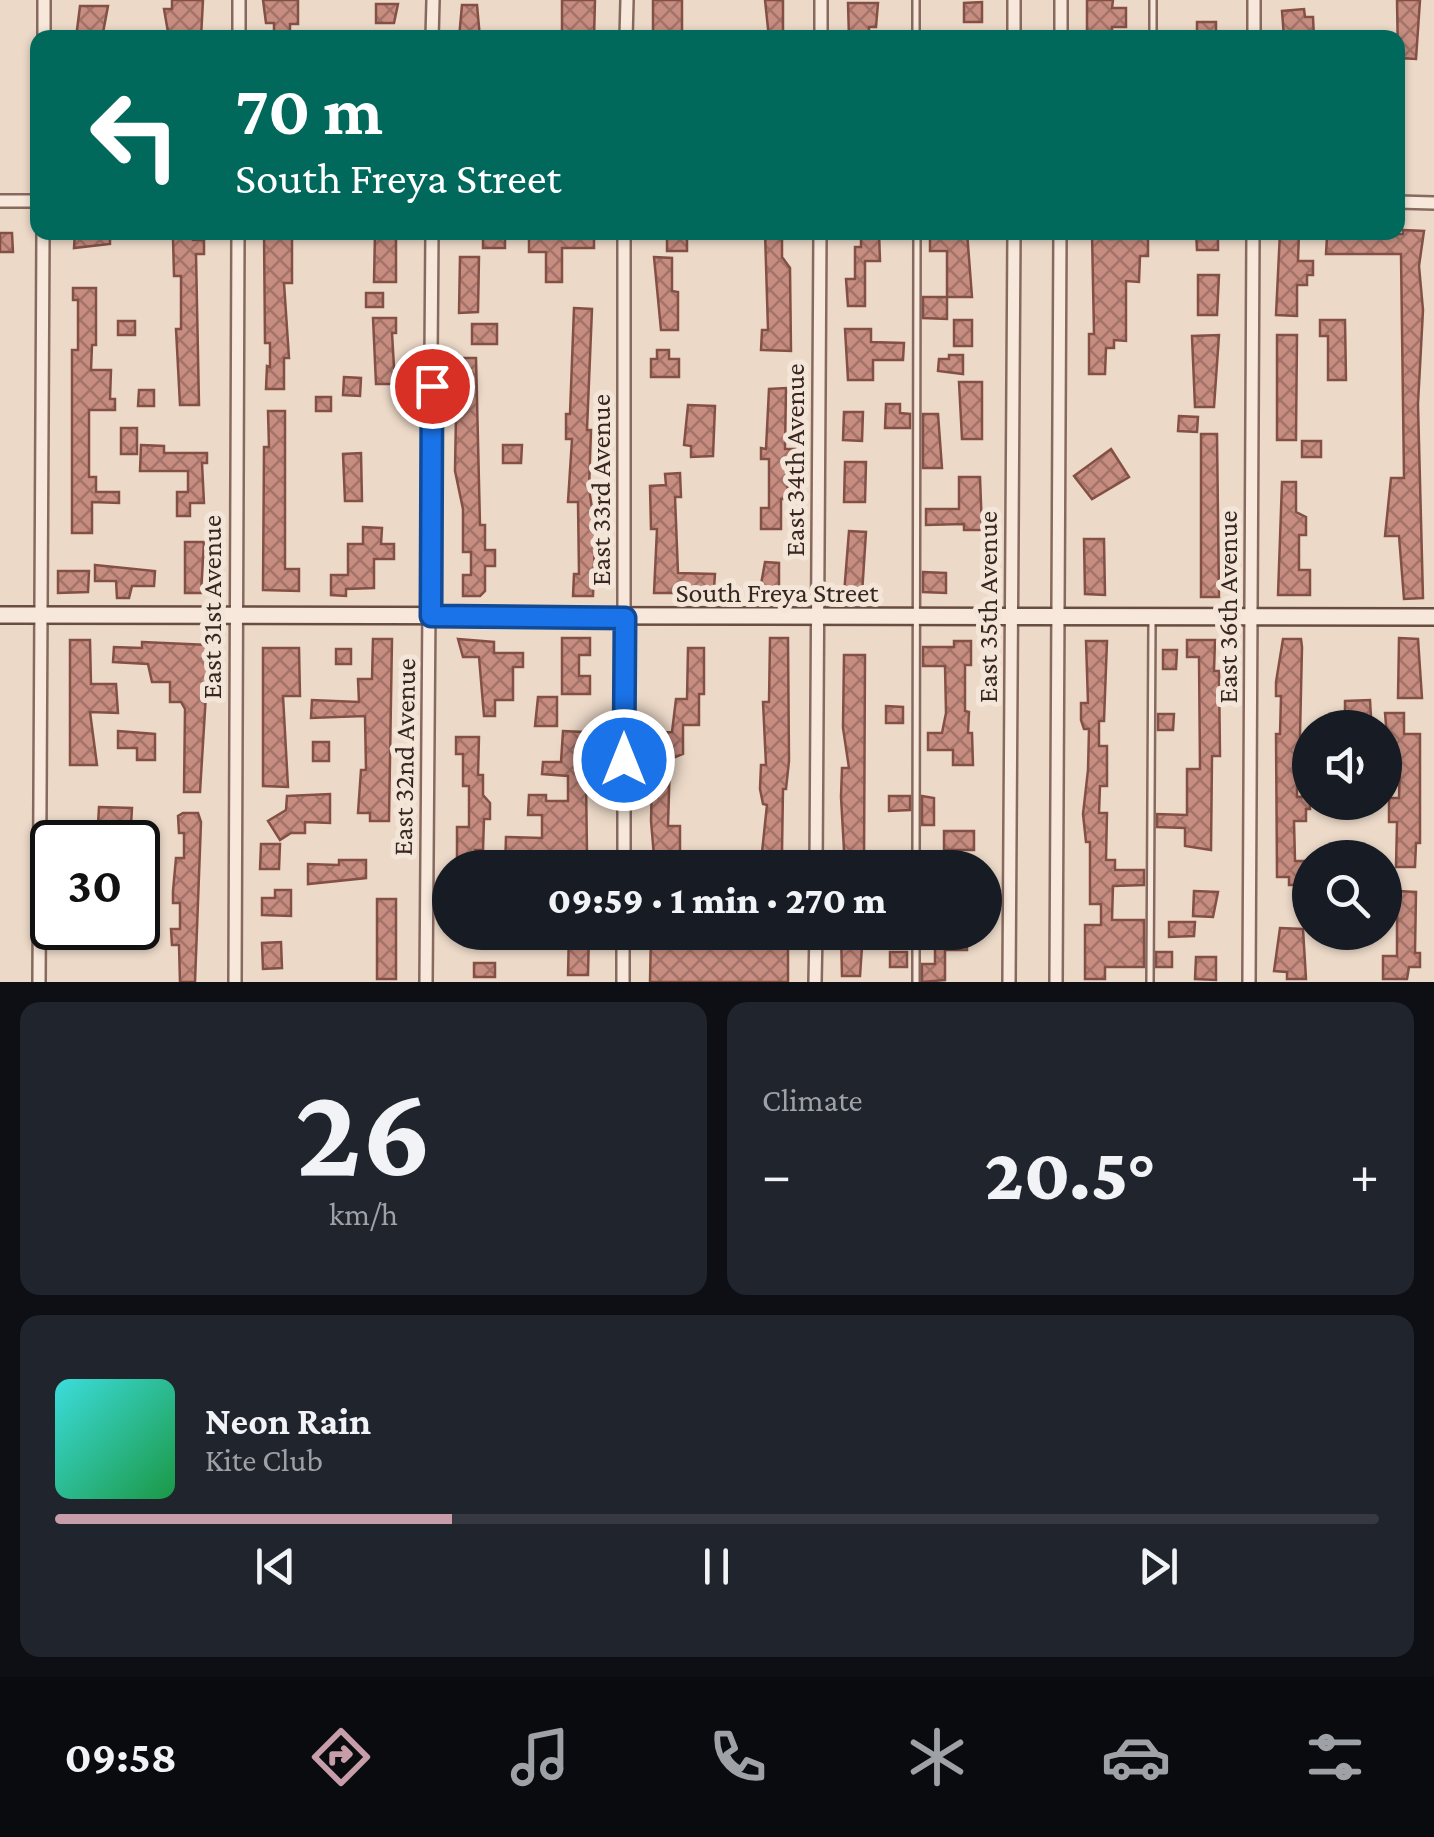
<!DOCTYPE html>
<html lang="en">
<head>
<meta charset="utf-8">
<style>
  :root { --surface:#171b24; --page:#20242c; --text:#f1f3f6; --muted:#9ea1a6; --line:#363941; --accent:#c69da9 }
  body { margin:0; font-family:"Crimson Pro",serif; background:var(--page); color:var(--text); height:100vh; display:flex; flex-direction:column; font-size:38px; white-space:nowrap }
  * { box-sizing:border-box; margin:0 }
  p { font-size:32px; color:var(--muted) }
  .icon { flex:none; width:55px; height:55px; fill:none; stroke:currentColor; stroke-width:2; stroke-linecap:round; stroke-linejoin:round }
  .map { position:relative; height:982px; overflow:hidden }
  .sheet { display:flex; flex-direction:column; gap:20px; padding:20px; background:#0d0f14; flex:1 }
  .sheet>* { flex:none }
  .top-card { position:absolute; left:30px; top:30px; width:1375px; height:210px; border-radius:20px; box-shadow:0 2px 8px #0004; background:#00695c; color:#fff; overflow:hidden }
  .tools { position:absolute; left:1292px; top:710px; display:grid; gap:20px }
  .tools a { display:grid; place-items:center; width:110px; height:110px; border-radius:50%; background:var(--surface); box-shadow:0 2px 8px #0004; font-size:50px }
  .speed { position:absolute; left:30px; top:820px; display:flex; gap:20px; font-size:50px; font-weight:700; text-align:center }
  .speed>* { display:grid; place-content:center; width:130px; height:130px; border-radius:50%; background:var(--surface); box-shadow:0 2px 8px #0004; line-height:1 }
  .speed .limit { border:5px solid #111; border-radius:15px; background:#fff; color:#111 }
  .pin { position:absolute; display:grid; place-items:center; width:85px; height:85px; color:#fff; margin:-42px; border:5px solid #fff; border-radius:50%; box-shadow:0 2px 10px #0007 }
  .me { position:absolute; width:110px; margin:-55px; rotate:0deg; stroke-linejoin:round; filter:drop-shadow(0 0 8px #0008) }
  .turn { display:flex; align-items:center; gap:35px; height:210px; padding:0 40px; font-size:45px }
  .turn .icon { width:130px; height:130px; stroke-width:2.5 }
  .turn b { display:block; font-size:70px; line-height:85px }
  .big { font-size:75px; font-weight:800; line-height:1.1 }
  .sheet .card { flex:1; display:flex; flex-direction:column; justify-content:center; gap:15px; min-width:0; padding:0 35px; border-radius:20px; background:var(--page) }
  .sheet .dial { align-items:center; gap:0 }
  .dial b { font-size:130px; line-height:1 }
  .song { display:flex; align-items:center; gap:30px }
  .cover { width:120px; height:120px; border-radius:15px; background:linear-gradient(135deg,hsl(180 70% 55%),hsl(140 70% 35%)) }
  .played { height:10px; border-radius:5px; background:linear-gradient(90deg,var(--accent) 30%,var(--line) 30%) }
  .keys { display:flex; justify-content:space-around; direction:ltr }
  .heat { display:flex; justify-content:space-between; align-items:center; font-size:55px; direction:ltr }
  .sheet .tiles { flex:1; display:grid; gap:20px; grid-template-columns:1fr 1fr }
  .card:last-child { grid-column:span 2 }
  .trip { position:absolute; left:432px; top:850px; width:570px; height:100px; border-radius:50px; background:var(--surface); box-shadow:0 2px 8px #0004; font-weight:800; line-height:100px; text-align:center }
  .tab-bar { display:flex; height:160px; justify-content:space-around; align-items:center; background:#090b0e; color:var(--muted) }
  .tab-bar .icon { width:70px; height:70px }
  .tab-bar .current { color:var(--accent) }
  .tab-bar b { font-size:45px; color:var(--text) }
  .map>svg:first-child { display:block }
  .building { fill:url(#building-cross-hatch); stroke:#845046; stroke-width:2.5 }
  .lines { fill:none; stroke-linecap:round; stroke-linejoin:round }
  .lane-casing { stroke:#876a5f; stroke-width:10 }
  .street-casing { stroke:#876a5f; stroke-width:16 }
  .secondary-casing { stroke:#694c42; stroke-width:20 }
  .lane { stroke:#f7e8db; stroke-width:5 }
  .street { stroke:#f7e8db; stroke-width:11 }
  .secondary { stroke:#f7e8db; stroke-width:15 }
  .route-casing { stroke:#114b97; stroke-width:25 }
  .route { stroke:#1a73e8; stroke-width:18 }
  .labels { text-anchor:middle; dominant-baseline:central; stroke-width:10; stroke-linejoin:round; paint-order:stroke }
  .street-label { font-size:28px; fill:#382721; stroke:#f3e5d8 }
</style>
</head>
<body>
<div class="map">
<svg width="1434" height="982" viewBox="0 0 1434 982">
  <defs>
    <pattern id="building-cross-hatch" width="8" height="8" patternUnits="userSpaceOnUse" patternTransform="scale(2.5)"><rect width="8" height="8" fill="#c78d81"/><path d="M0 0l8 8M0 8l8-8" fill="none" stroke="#a37369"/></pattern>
  </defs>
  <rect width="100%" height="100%" fill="#ecd9c8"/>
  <path class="building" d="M172 0H203L201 38H169L164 9H172Z
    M263 0H298V24H290V38H274V23H266Z
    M562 0H595L594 38H562Z
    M653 0H682V38H653Z
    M765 0H783V38H769Z
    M1087 0H1113L1112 8H1126V27H1112V38H1087Z
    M1397 0H1420L1416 59 1398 58Z
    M982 2V22H964V3Z
    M848 3H878L876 27H869V38H849Z
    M376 4H398L394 23H376Z
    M462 5H477L480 38H459Z
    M80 6H108L102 38H76Z
    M1304 9 1305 17H1313L1314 38H1284L1282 11Z
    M1197 22H1216V38H1197Z
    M1403 230 1424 231 1419 266 1423 310 1418 404 1423 598 1404 599 1399 536H1385L1391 478H1404L1401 254H1326L1327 237 1403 234Z
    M75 232H110V244L74 248Z
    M264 232H292V283H284L289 358H284V389H266L267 366 270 367V343H265Z
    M375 232H396V282H374Z
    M483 232 505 236V248H483Z
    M574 232H594V248H562V282H546V252H529V236L574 237Z
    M667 232H687V251H667Z
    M765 232H782V257L790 268 791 351 761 350 762 330H768Z
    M861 232H879L880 261H865V306H848L846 279H855V247H861Z
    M967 232 972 297H947V251H930V235Z
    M1092 232H1110V239L1148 238V256H1140L1139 282 1126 281V341L1114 340V348H1106L1105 374H1089V334H1094Z
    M1196 232H1218V250H1197Z
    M1280 232H1299L1298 261H1313V275H1307V285H1297V316L1276 315Z
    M0 233H12L13 252H0Z
    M193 234V240H204V254H196L199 405H180L176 329H181V276H174L173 239Z
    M460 257H479L478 312 459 313Z
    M654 257 672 258V291L678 292V330H661Z
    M1198 275H1219L1217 315H1198Z
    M73 288H96V345H92L91 370H111L110 399H115V410H89V477H96V492H119V503L92 502V533H72V350H78V300H73Z
    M366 293H383V307H366Z
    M923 297H947V319L923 318Z
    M574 308 592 309 587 430H591L589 489 592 508H596L593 596H573L574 574H579L578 502H568L572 439H566V414H570Z
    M373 318H396V333H392L395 384H376Z
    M954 320H972V346H954Z
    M1320 320H1345L1346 380H1328V336H1320Z
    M118 321H135V335H118Z
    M472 324H497V344H472Z
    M845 329H871V342L904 343 903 360H873V380H848Z
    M1219 335 1214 407H1195L1192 336Z
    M1277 335H1297L1296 440H1277Z
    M657 350H669V359H679V377H651V359H657Z
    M949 355H963V374L938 371 939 359H949Z
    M457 358H476L480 525H485V550H495V566H485V591L480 596H463V575H471V552H463V509L455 471Z
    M344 377 361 378 360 396 343 395Z
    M959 382H982V439H962Z
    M786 388 785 449H795L794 459H789L787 499H781V529H761V508H769V459H761V448L766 449 769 389Z
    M139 390H154V406H138Z
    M316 397H331V411H316Z
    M886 404H900V413L910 414V428H885Z
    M688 405 715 406 713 456 691 457V446L684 445Z
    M268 411H285V569H299V591L263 590 264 447H269Z
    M844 412H863L862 441 843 440Z
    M923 414H938L942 468H923Z
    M1179 416 1198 417 1197 432 1178 431Z
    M121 428H137V454H121Z
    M1201 434H1217L1219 597H1201Z
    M1302 441H1321V457H1302Z
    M141 445 164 446V453H207V463H202L204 503H190V516H177V492H188V471H140Z
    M503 445H522L521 463H503Z
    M1111 449 1129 477 1092 499 1074 476Z
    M361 453 362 501H345L343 454Z
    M845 462H866L865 502H844Z
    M680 473 681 497H675L678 573 715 574 714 588 676 587V593H654L657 529H651L650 486 666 485 665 474Z
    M959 477H980L982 530H964V524L926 525V509H959Z
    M1282 482H1296V512L1306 517V535H1299V570H1310V595H1278Z
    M363 527 382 528 381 544H394V559H374V588L346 589V596L331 595V575H348V544H363Z
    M849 531 866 532 862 594H844Z
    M1084 539H1104L1105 595 1085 594Z
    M185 542H204L201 593H185Z
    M765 562 779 563V594L760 590Z
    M95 565 155 571 154 586H132L129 598H117L116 581H95Z
    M58 571H89L88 592 58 593Z
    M923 572 946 573V593L923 592Z
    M562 638H590V655H579V676H590V694H562Z
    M770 638H788L789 761 786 789H783L782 852H762L767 805 763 804 760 789 761 765H766L763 702H769Z
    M1399 638 1418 639 1422 698H1398Z
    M373 639H392L389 821H370V813H358L361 770H366L365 716 311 718 312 700 359 702 358 679H372Z
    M458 639 494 642V653H523V667H513V700H495V716H484L479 657H463Z
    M1283 639H1301L1302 647 1300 736H1308L1307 760H1297V797L1310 796V809H1306V821H1294L1295 861H1308V885H1289V877H1277L1276 734H1280L1281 696H1276V682Z
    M70 640H90L91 684H116L118 713 90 712 97 765H70Z
    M1187 640H1215L1214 671H1219L1220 756H1212L1211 850 1185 846V828L1157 827V814L1187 815V769H1200L1199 657H1187Z
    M954 641H971V665H965V711L969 712 968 733H972L973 765H953V750H928V733H942L946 713 945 666H923V647H954Z
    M1086 641H1107L1104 721H1099V746H1107V786H1100L1099 813H1107L1106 860H1115V870H1144V885L1113 886 1112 920H1144V967H1105V979H1085V925H1101V904H1090V842H1086L1083 814 1088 770 1089 729H1084L1081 720V703H1088Z
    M142 642 209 645 200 792H184L185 709 181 702H170V682H152L148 664 113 662 114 647 142 648Z
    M263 648H299L300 696H283L288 787 263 786Z
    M688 648H704V694H699V725H683V754L670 759 668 826H680V853H675V868H655L651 821 653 733 672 732 676 699H687Z
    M336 649H351V664H336Z
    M1163 650H1177L1176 669H1163Z
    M844 655H865L864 868H845L841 797 842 768H849L843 728Z
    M538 697H557V726H535Z
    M1370 700 1371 717 1345 718V701Z
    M886 706 903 707V723H886Z
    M1385 713H1404V734H1420V843H1416L1415 867H1396L1397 822H1389V798H1399L1400 760H1389Z
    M1158 714H1174L1173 730H1158Z
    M118 731 155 734V760H137V748H118Z
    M563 731 584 732 583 741H590V778H586L587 853 550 854V868H505L506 837 542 838V815H528L529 795H546V801H568V776L542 774 543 762H561Z
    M456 737H479L478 775H483V795L490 803V819H484L483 850H475V868H457V827H469V786H463V754H456Z
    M313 742H329V761H313Z
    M330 794V823L305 822V833H291L280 840 268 821 286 810 287 796Z
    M889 796H910V810L889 811Z
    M922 796 934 798V825H922Z
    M99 807 132 808 131 825H123L122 842H97Z
    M183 813H198L201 822 195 982H180L179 945H172L171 929H180V903H173V891L176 858H184V833H179L178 816Z
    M944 831H974V850H944Z
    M261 844H280L279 869H260Z
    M697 857H718V868H697Z
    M339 860H366V878L308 884V864L339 865Z
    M275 890H291V916L262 915V898H275Z
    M1194 891 1218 892 1213 917 1193 916Z
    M1397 891 1416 892 1415 953H1420V967H1409L1407 979H1383V956H1397Z
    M377 899H396V979H377Z
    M138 903H154L153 939 120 938 70 947 69 928H138Z
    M1169 922H1195L1194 936 1169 937Z
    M1280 928 1303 929 1306 979H1287V972L1274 971Z
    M569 932H589L588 975H568Z
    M651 932H788V982H650Z
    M841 932H863L860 976H842Z
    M935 932H967V950H945V980L922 982V964H935Z
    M281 942 282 968 263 969 262 943Z
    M890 952H907V967H890Z
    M1156 952H1172V967H1156Z
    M1196 957H1216V980L1195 979Z
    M474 963H495V977H474Z"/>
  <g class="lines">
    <defs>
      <path id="lane" d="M916 0V38
        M1153 38V0
        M916 868 917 232
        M916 982V932
        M1150 982 1152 621"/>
      <path id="street" d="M44 38V0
        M239 38V0
        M432 38 433 0
        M626 38 627 0
        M821 38V0
        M1014 38V0
        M1061 38V0
        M1254 38V0
        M0 201H38
        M1398 202 1434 203
        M624 868V232
        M816 868 820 232
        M39 982 43 232
        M235 982 238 232
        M426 982 432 232
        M623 982V932
        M815 982 816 932
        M1009 982 1014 232
        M1056 982 1060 232
        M1249 982 1253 232"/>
      <path id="secondary" d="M0 615 1434 617"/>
    </defs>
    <use href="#lane" class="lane-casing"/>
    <use href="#street" class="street-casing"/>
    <use href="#secondary" class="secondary-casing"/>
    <use href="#lane" class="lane"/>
    <use href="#street" class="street"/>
    <use href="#secondary" class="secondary"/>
  </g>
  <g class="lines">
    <defs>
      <path id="route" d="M432 386 431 616 625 618 624 760"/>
    </defs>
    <use href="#route" class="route-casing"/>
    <use href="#route" class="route"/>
  </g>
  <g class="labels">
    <g class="street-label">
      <text transform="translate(794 460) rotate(-90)">East 34th Avenue</text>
      <text transform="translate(600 490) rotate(-90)">East 33rd Avenue</text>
      <text x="777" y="592">South Freya Street</text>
      <text transform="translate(211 607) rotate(-90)">East 31st Avenue</text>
      <text transform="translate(987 607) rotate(-90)">East 35th Avenue</text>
      <text transform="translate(1227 607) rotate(-90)">East 36th Avenue</text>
      <text transform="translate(404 757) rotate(-89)">East 32nd Avenue</text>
    </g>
  </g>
</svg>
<div class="tools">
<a><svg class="icon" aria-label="sound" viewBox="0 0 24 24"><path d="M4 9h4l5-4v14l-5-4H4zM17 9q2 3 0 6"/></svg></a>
<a><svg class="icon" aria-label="search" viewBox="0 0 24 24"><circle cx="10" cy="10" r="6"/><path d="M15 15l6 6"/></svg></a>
</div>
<div class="speed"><div class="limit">30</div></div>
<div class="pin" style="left:432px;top:386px;background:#d93025"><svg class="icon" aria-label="arrive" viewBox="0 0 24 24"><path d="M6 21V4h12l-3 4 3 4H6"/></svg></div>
<svg class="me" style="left:624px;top:760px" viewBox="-20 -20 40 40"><circle r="17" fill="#1a73e8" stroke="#fff" stroke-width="3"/><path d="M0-11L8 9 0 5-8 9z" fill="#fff"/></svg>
<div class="trip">09:59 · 1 min · 270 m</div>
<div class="top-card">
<div class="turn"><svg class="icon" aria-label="left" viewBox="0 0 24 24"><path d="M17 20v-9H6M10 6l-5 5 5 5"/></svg><div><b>70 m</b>South Freya Street</div></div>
</div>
</div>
<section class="sheet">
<div class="tiles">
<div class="card dial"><b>26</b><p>km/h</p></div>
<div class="card"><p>Climate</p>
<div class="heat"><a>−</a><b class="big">20.5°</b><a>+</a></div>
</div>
<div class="card">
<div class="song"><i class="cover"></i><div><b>Neon Rain</b><p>Kite Club</p></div></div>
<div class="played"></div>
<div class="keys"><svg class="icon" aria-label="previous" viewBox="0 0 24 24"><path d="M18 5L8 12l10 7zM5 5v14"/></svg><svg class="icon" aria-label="pause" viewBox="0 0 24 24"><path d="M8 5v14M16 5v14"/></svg><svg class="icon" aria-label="next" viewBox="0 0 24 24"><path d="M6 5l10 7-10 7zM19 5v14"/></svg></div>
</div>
</div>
</section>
<nav class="tab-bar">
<b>09:58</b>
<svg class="icon current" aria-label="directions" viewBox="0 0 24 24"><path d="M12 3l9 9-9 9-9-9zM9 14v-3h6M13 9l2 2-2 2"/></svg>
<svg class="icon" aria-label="music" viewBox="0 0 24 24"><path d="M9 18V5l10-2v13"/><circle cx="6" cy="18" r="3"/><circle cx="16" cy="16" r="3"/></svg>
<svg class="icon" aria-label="phone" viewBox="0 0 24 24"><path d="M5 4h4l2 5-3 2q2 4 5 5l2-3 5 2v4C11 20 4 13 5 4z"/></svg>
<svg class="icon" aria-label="climate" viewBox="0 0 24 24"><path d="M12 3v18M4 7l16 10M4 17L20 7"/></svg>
<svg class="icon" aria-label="car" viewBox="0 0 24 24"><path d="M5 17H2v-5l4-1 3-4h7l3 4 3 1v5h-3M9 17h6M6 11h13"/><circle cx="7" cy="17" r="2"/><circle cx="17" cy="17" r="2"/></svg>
<svg class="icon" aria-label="filters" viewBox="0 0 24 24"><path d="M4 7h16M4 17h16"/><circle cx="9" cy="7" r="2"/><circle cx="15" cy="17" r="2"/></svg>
</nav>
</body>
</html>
